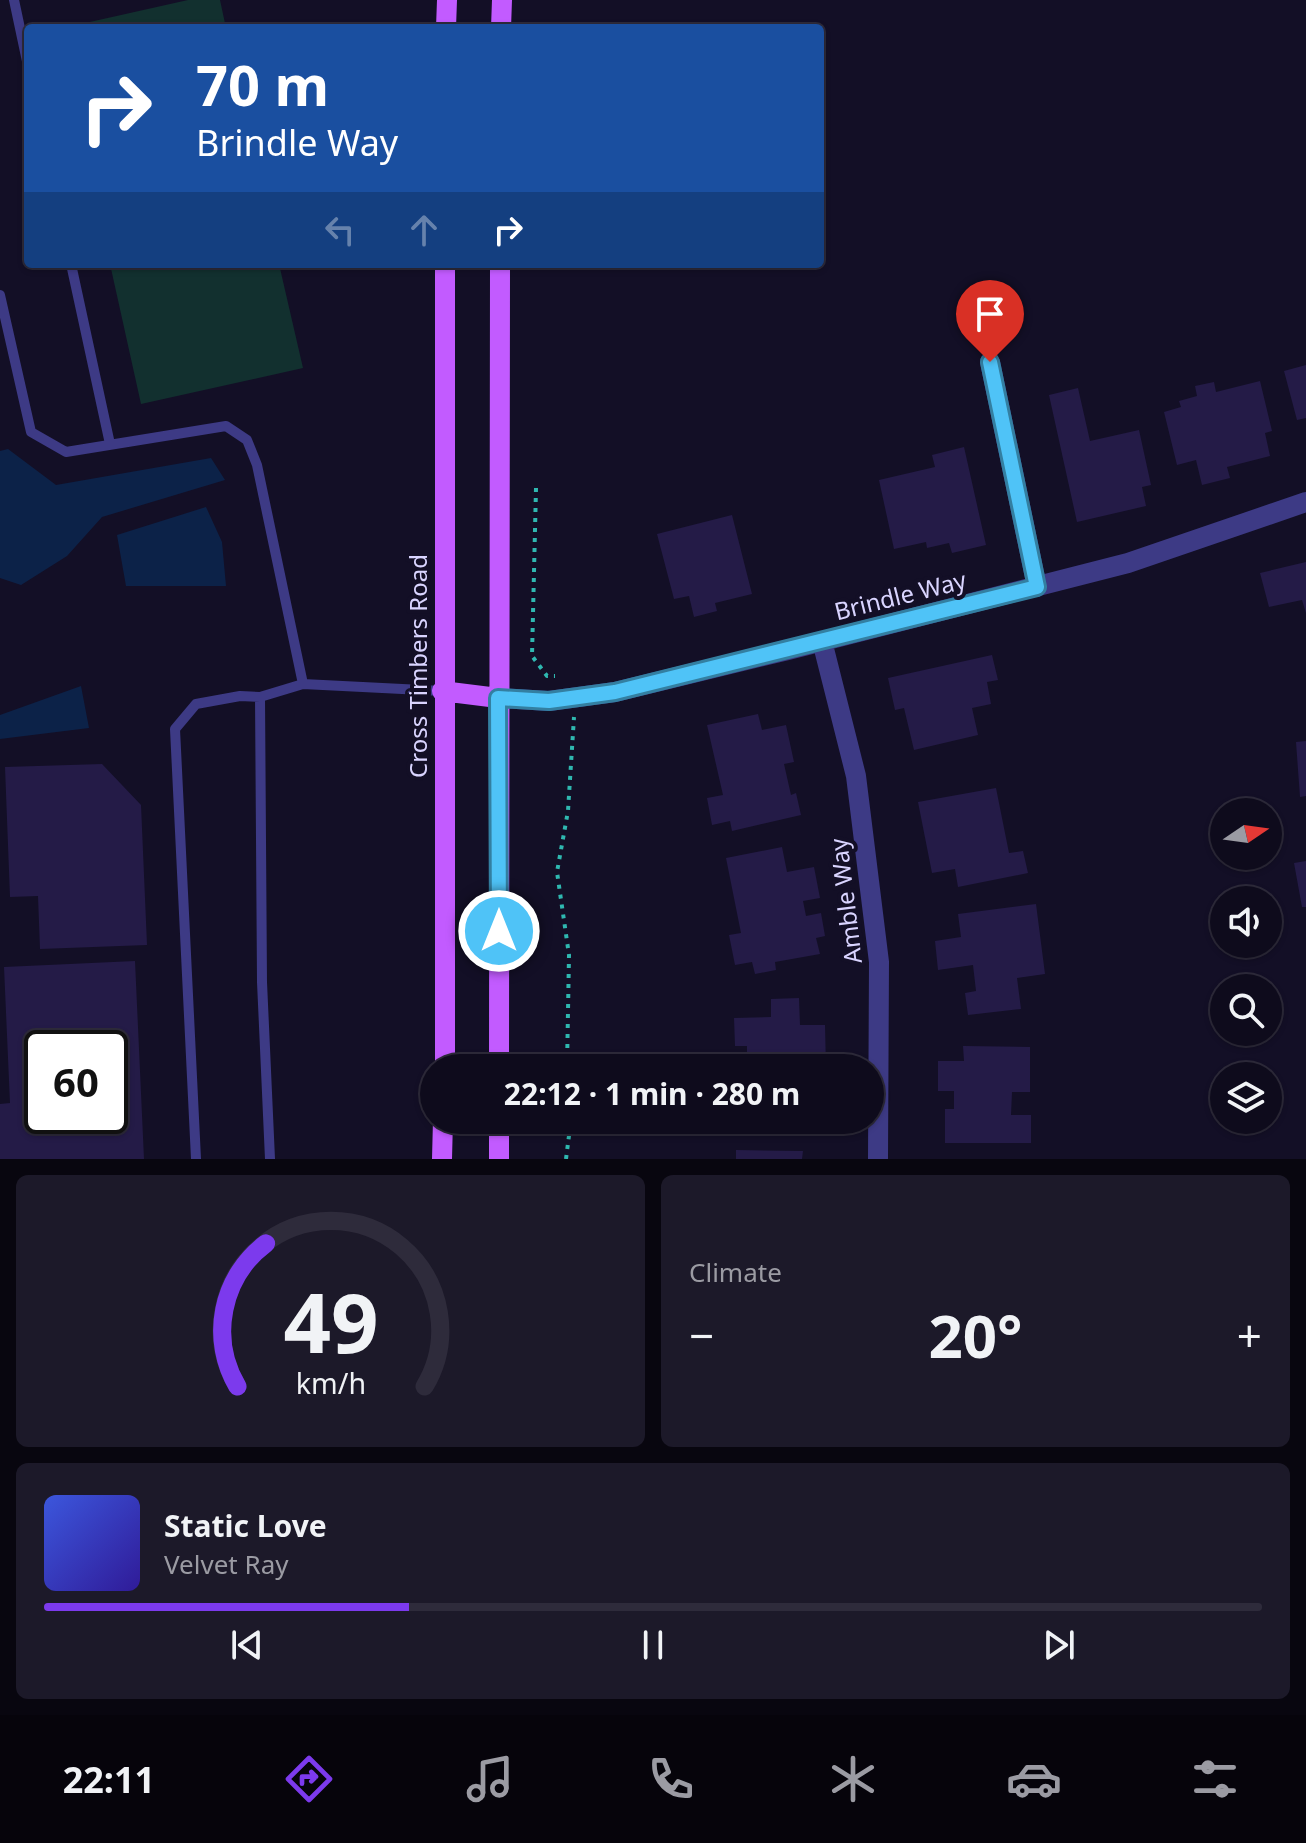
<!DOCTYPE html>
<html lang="en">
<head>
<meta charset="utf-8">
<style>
  :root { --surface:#0e0b1c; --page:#1c1929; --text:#f1f3f6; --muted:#9b9ba3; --line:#2e2b3b; --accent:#7c3aed }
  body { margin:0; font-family:"Noto Sans",sans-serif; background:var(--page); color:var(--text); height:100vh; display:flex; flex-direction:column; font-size:30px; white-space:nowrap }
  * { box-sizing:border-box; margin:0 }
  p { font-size:26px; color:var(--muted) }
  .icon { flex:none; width:44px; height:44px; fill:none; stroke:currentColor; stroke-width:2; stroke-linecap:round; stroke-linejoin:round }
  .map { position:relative; height:1159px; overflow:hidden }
  .drawer { display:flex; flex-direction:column; gap:16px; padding:16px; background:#08060f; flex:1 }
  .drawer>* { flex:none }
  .top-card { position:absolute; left:24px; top:24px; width:800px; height:244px; border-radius:8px; box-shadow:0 2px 6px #0004,0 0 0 2px var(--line); background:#1a4fa0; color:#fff; overflow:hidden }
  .needle { width:52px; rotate:77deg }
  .fabs { position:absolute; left:1210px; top:798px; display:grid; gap:16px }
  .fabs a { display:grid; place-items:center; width:72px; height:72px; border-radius:50%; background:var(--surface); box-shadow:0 2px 6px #0004,0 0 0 2px var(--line); font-size:40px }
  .speed { position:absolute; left:24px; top:1030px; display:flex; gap:16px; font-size:40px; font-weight:700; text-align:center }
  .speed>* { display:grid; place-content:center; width:104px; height:104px; border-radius:50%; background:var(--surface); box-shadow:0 2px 6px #0004,0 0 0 2px var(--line); line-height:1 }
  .speed .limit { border:4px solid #111; border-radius:12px; background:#fff; color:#111 }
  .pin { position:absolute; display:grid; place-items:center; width:68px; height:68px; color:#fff; margin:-82px -34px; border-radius:50% 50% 50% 0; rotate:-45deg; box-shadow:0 0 8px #0007 }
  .pin .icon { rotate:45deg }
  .me { position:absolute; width:88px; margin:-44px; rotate:0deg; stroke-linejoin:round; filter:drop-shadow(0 0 6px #0008) }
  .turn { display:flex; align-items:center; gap:28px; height:168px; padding:0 40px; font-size:36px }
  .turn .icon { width:104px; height:104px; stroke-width:2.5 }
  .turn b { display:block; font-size:56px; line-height:68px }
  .lanes { display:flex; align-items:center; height:76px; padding:0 40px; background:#0003; justify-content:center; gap:40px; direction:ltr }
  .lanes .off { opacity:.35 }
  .big { font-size:60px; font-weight:700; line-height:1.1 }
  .drawer .widget { flex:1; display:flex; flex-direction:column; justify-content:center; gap:12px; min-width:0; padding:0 28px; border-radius:12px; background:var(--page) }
  .drawer .dial { align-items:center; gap:0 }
  .dial svg { height:208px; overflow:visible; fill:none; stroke:var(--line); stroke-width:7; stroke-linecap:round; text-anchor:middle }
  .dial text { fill:var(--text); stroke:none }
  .song { display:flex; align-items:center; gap:24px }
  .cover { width:96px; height:96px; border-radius:12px; background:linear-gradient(135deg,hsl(230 70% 55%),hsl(250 70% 35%)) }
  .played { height:8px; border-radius:4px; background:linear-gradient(90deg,var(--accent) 30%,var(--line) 30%) }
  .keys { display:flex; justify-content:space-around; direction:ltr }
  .heat { display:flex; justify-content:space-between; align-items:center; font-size:44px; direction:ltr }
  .drawer .tiles { flex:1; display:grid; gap:16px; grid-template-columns:1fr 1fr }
  .widget:last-child { grid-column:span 2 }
  .trip { position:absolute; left:420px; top:1054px; width:464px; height:80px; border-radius:40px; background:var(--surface); box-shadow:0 2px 6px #0004,0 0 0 2px var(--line); font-weight:700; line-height:80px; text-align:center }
  .menu { display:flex; height:128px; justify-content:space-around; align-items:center; background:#06040b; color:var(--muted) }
  .menu .icon { width:56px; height:56px }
  .menu .active { color:var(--accent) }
  .menu b { font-size:36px; color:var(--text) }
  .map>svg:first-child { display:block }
  .green { fill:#12302f }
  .water { fill:#0c2248 }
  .building { fill:#241b47; fill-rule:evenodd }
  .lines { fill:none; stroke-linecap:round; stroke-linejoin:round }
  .path { stroke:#2fb8b0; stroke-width:4; stroke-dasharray:4 6; stroke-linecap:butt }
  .lane { stroke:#3d3a85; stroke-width:10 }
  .street { stroke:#3d3a85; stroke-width:20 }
  .primary { stroke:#c25bff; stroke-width:20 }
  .route-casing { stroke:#337fa1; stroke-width:20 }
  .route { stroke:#4fc3f7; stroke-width:14 }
  .labels { text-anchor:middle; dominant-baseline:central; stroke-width:8; stroke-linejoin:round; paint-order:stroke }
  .street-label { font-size:24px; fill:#d9d4ff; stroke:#130f26 }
</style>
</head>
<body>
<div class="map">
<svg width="1306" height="1159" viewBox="0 0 1306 1159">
  <rect width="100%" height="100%" fill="#130f26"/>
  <path class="green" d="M188 0H220L226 28H63Z
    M110 264H279L303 368 141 404Z"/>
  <path class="water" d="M8 449 56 485 211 458 225 480 102 517 67 556 21 585 0 578V451Z
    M206 507 222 542 226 586H126L117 535Z
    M81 686 89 728 0 739V715Z"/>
  <path class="building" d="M1306 365V418L1297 420 1284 371Z
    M1260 381 1272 431 1265 433 1270 456 1227 467 1230 478 1202 485 1196 460 1177 465 1164 412 1181 407 1179 401 1197 396 1195 386 1214 382 1216 392Z
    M1078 388 1090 441 1139 430 1151 485 1142 487 1146 506 1077 522 1049 395Z
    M964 447 986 545 952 553 949 543 927 548 926 542 894 549 879 480 935 467 932 455Z
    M732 515 752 594 715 603 717 611 694 617 689 596 674 599 657 534Z
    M1306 562V613L1302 600 1269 607 1260 573Z
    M992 655 998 680 987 682 991 704 972 708 978 735 914 750 904 708 895 710 888 678Z
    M758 714 762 730 786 725 794 762 784 764 791 795 796 793 801 815 732 831 730 821 712 825 707 798 723 795 707 725Z
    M1306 741V796L1300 797 1296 742Z
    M102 764 141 805 147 945 40 949 38 896 10 897 5 767Z
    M996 788 1009 853 1023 851 1028 873 958 887 955 869 932 873 918 802Z
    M782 847 787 872 814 867 820 898 803 901 806 916 821 913 825 936 816 938 820 954 775 962 776 970 755 974 752 962 735 965 729 935 741 933 726 858Z
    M1306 861V907H1302L1294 863Z
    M1036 904 1045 974 1017 978 1021 1009 968 1015 965 993 976 991 973 965 938 970 935 941 961 937 958 914Z
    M135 961 144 1159H0V1104L10 1103 4 967ZM42 1048H110V1116H42Z
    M799 998 800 1025H825L826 1068H747V1046H735L734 1018 771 1017V999Z
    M963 1046 1030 1047V1092H1012L1011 1115H1031V1143H945V1109H954V1091H938V1061H964Z
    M736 1150 803 1151 802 1159H736Z"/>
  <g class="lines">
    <path class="path" d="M536 488 532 656 547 676H555
      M567 1068 569 955 557 872 568 811 574 717
      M566 1159 571 1120"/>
    <path class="lane" d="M14 0 28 66
      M71 264 110 444
      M0 295 31 432 66 452 226 426 247 440 257 465 303 684 442 691
      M260 697 303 684
      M196 1159 175 729 196 704 240 696 260 697 262 982 270 1159"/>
    <path class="street" d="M990 362 1037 587
      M822 641 856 776 879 962 878 1159
      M498 698 549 701 615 692 788 650 1128 563 1306 502"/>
    <path class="primary" d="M446 28 447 0
      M501 28 502 0
      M442 691 498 698
      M445 1068V264
      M499 1068 500 264
      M442 1159 443 1120
      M499 1159V1120"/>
  </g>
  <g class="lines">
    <defs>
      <path id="route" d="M499 931 498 698 549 701 615 692 1037 587 990 362"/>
    </defs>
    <use href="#route" class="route-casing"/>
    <use href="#route" class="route"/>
  </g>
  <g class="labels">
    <g class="street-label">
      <text transform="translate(900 595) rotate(-14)">Brindle Way</text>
      <text transform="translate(417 666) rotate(-90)">Cross Timbers Road</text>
      <text transform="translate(845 901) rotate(-97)">Amble Way</text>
    </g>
  </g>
</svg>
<div class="fabs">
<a><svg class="needle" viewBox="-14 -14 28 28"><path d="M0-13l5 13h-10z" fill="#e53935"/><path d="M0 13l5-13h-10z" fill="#9b9ba3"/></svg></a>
<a><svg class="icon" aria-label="sound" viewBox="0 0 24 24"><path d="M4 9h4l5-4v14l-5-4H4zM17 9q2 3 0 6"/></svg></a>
<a><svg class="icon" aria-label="search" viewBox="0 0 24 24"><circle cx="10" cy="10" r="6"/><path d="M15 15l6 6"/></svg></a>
<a><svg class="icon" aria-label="layers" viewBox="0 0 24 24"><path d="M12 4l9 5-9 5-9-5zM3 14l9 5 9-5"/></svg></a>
</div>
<div class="speed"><div class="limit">60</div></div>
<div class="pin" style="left:990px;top:362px;background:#d93025"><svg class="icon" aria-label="arrive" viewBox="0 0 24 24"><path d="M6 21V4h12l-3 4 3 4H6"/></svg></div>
<svg class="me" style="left:499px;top:931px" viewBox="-20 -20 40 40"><circle r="17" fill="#4fc3f7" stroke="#fff" stroke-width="3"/><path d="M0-11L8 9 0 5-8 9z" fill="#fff"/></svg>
<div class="trip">22:12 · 1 min · 280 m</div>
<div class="top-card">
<div class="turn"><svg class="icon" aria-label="right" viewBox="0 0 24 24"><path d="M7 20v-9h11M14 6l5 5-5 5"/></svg><div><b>70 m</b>Brindle Way</div></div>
<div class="lanes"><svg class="icon off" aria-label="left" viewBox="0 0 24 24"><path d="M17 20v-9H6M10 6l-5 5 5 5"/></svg><svg class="icon off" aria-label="ahead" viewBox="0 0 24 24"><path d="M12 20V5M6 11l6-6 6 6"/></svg><svg class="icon" aria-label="right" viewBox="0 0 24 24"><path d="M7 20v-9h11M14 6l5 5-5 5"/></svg></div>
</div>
</div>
<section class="drawer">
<div class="tiles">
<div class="widget dial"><svg viewBox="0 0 100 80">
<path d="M14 69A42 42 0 1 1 86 69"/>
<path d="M14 69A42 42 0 0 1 25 14" stroke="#7c3aed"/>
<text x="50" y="56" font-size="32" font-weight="700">49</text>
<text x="50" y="72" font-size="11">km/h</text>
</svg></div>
<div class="widget"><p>Climate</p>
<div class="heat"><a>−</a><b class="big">20°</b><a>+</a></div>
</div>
<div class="widget">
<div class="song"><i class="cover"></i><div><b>Static Love</b><p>Velvet Ray</p></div></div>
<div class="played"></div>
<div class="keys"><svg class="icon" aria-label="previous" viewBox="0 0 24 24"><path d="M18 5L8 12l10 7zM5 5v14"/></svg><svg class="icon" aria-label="pause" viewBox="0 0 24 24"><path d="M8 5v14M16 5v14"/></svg><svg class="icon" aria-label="next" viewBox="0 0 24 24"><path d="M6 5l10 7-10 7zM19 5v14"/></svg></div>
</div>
</div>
</section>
<nav class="menu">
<b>22:11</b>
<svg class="icon active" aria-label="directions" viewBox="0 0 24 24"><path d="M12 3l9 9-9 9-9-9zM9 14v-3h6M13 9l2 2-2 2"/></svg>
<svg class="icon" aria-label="music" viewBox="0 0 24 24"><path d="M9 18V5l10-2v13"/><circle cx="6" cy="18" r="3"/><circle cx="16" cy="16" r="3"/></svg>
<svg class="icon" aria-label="phone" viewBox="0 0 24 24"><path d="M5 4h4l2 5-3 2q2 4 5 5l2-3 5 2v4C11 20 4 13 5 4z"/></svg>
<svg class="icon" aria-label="climate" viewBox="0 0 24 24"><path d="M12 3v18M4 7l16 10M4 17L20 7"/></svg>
<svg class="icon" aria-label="car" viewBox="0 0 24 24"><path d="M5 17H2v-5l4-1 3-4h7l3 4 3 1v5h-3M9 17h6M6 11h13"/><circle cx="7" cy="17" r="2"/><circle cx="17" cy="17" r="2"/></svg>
<svg class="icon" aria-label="filters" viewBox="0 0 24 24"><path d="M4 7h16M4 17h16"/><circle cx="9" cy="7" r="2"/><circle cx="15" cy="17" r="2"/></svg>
</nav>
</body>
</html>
